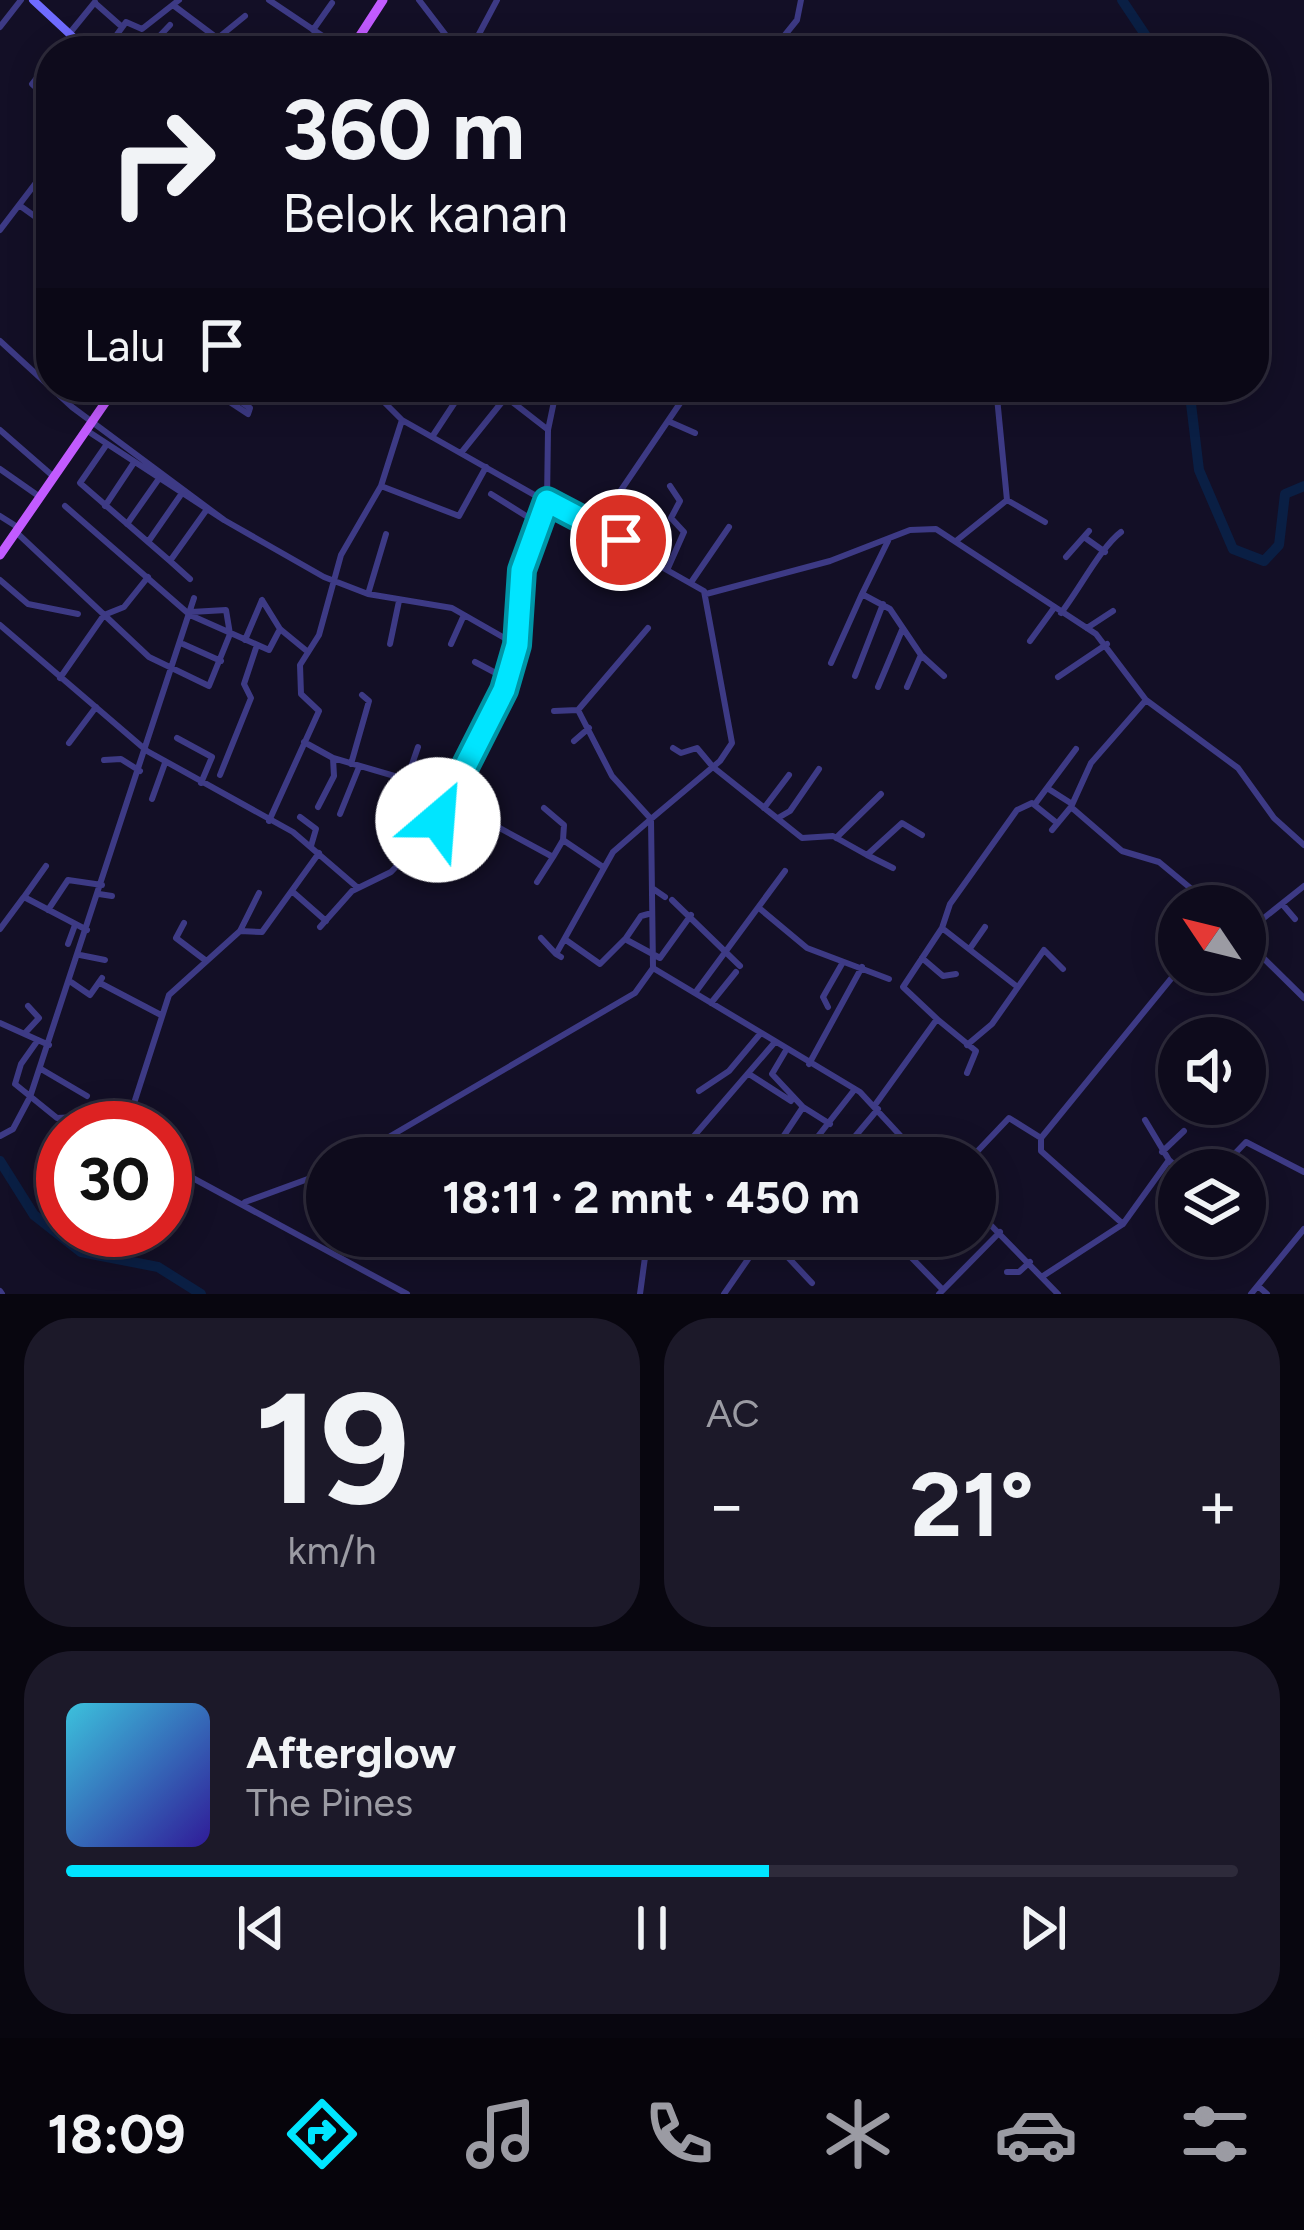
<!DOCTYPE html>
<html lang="id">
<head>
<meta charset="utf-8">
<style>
  :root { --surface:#0e0b1c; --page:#1c1929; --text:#f1f3f6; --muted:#9b9ba3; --line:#2e2b3b; --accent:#00e5ff }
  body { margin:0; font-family:Figtree,sans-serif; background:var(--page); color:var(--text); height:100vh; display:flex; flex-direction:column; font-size:45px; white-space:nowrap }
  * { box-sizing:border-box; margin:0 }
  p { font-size:39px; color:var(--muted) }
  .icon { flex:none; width:66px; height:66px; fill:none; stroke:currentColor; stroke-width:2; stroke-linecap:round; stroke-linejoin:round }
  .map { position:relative; height:1294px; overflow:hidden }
  .details { display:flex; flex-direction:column; gap:24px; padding:24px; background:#08060f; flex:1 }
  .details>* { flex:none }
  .banner { position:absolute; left:36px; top:36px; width:1233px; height:366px; border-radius:48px; box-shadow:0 6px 30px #0003,0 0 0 3px var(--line); background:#0e0b1c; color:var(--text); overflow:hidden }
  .needle { width:78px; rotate:305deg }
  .tools { position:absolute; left:1158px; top:885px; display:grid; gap:24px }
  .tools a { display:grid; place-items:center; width:108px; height:108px; border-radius:50%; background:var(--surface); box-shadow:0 6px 30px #0003,0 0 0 3px var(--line); font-size:60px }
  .speed { position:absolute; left:36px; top:1101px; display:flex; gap:24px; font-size:60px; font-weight:700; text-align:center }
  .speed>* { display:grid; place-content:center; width:156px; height:156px; border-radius:50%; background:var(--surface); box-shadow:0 6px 30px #0003,0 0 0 3px var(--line); line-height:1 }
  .speed .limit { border:18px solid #d22; background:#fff; color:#111 }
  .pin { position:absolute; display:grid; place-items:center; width:102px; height:102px; color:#fff; margin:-51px; border:6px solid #fff; border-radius:50%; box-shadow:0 3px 12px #0007 }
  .me { position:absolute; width:132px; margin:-66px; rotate:27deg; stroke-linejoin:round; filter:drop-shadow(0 0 9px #0008) }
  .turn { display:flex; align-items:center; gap:42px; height:252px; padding:0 48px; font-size:54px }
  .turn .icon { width:156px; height:156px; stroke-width:2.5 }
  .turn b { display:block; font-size:84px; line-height:102px }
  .then { display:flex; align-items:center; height:114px; padding:0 48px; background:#0003; gap:24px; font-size:45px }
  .big { font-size:90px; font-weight:700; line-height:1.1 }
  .details .card { flex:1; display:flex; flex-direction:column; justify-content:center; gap:18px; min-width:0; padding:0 42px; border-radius:48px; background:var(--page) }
  .details .dial { align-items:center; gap:0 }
  .dial b { font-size:156px; line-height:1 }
  .song { display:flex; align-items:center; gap:36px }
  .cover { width:144px; height:144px; border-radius:18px; background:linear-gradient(135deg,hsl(190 70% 55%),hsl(250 70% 35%)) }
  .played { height:12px; border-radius:6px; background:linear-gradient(90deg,var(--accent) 60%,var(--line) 60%) }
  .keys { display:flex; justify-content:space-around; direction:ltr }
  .heat { display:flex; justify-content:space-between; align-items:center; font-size:66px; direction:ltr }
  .details .tiles { flex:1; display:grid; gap:24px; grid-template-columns:1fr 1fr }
  .card:last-child { grid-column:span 2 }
  .trip { position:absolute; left:306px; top:1137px; width:690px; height:120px; border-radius:60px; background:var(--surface); box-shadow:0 6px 30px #0003,0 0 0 3px var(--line); font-weight:700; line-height:120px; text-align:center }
  .tabs { display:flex; height:192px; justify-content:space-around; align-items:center; background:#06040b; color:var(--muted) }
  .tabs .icon { width:84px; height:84px }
  .tabs .on { color:var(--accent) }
  .tabs b { font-size:54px; color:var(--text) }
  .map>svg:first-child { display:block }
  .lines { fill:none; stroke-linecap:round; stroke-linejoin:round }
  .river { stroke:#0a1f44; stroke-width:10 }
  .street { stroke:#3d3a85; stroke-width:6 }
  .secondary { stroke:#6f6bff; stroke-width:8 }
  .primary { stroke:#c25bff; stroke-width:9 }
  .route-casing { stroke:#0095a6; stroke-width:30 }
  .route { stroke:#00e5ff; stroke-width:21 }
</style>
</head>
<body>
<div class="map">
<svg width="1304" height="1294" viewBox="0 0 1304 1294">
  <rect width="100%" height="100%" fill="#130f26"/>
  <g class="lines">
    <path class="river" d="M1122 0 1156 51
      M1189 387 1199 470 1233 549 1264 561 1279 545 1285 494 1304 486
      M0 1161 34 1215 81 1252 158 1267 201 1294"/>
    <path class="street" d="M269 0 345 51
      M419 0 458 51
      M95 3 121 26
      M173 5 217 38
      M0 27 21 0
      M313 30 332 3
      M69 34 95 2
      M266 42 268 51
      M477 47 502 51
      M60 51 72 38
      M105 51 126 22 142 29 179 0
      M159 51 151 45 170 25
      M202 51 245 16
      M470 51 497 0
      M545 51 551 43
      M772 51 797 20 801 0
      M51 60 32 84 51 101
      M19 205 51 228
      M0 230 51 163
      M0 341 72 407 224 520 86 430
      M207 387 248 414 250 408 220 387
      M369 387 402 420 704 591 732 743 720 761 651 819 653 968 860 1092 921 1158
      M493 387 547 429
      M996 387 1007 500 1045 522
      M670 422 695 433
      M0 430 54 477
      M432 437 465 387
      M107 444 80 483 170 561 205 512
      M461 453 506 397
      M0 469 40 497
      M381 486 459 516 486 467
      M491 494 539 524
      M65 506 190 615 269 650 280 629
      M105 506 133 464
      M0 516 19 528
      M224 520 324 577 368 594 452 608 515 644
      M127 524 158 480
      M596 527 691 387
      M16 532 149 657 209 686 230 634 226 610 191 612
      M1084 537 1105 552
      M888 541 862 594 890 609 921 655 944 676
      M956 541 1007 500
      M148 542 180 496
      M1066 557 1089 531
      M170 561 190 579
      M596 565 615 537
      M668 568 684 532 671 518 680 501 670 486
      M0 580 28 604 78 614
      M692 581 729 527
      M368 594 386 534
      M706 594 830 561 910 530 936 529 1096 634 1146 700 1238 768 1274 818 1304 845
      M262 600 280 629 308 652
      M1061 613C1079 590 1101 547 1121 532
      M0 625 147 751 293 832 358 888
      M1087 628 1113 611
      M245 640 262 600
      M1030 641 1054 608
      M183 644 221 661
      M390 644 399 601
      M451 644 464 615
      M475 662 507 679
      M831 663 862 594
      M855 676 883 604
      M1058 677 1107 644
      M60 678 104 615 124 607 148 577
      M878 687 902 630
      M907 687 921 655
      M578 710 648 628
      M554 711 578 710 612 776 651 819 613 852 556 954 561 957
      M177 738 212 757 201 783
      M574 741 589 728
      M304 742 333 758 415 782 553 857 563 840 603 867
      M69 743 96 707
      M673 748 681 753 697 748 713 767 802 838 833 836 867 855 902 823 922 835
      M104 760 121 759 140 771
      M351 764 369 701 362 695
      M220 775 251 698 244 684 257 645
      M407 779 418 747
      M1047 788 1069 802
      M152 799 165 763
      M1035 804 1076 749
      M318 807 334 776 333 758
      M1071 807 1122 851 1159 862 1212 906
      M544 808 564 825 563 840
      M764 808 789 775
      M340 814 359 767
      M300 817 316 829 311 846
      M778 818 790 811 819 769
      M269 821 319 711 301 694 300 665 319 635 341 555 381 486 402 420
      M1052 830 1071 807 1091 763 1146 700
      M836 838 881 794
      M424 839 453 858 463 848
      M867 855 893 868
      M46 866 24 897 87 930
      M537 882 553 857
      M652 888 665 897
      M293 892 326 921
      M99 894 112 896
      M672 900 740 966
      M1283 905 1295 919
      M759 908 807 948 889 979
      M48 910 68 880 102 885
      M184 923 176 938 205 960
      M320 927 352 891 391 872 431 830 500 699 517 645 522 570 547 501 548 430 557 387
      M942 928 950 904 1017 810 1032 803 1057 823
      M0 929 23 898
      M240 931 262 932 319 853
      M1245 933 1304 886
      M541 938 556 954
      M626 938 641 916 652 913
      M566 940 600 964 625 939 660 958 691 915
      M1245 940 1304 998
      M68 944 75 925
      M971 947 985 927
      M80 955 105 960
      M922 958 943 976 956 974
      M71 982 90 995 102 978
      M100 983 161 1015
      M695 993 785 871
      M711 1003 736 972
      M828 1007 823 997 843 962
      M937 1019 903 987 942 928 1015 985
      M0 1023 49 1045
      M26 1032 39 1018 28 1006
      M38 1040 21 1064 15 1084 57 1118 78 1117 100 1128
      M967 1045 992 1024 1044 950 1063 969
      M809 1064 862 967
      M41 1069 87 1096
      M749 1074 791 1101
      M699 1091 729 1071 760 1034
      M875 1105 937 1019 976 1051 967 1073
      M803 1107 830 1124
      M1145 1120 1169 1160
      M126 1128 169 995 240 931 259 893
      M0 1136 13 1129 30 1097 194 598
      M1041 1138V1151L1123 1224
      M783 1142 803 1156
      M1162 1152 1184 1131
      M353 1158 635 993 653 968
      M675 1158 775 1042
      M769 1158 803 1107 772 1074 785 1052
      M801 1158 855 1089
      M837 1158 878 1109
      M971 1158 1009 1118 1041 1138 1179 969
      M1190 1160 1201 1170
      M165 1163 407 1294
      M1219 1170 1246 1142 1304 1172
      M245 1202 327 1172
      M975 1209 1058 1294
      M768 1236 812 1283
      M914 1236 904 1250 943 1290
      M1007 1272H1019L1030 1262
      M1043 1276 1123 1224 1169 1160 1180 1170
      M1258 1286 1267 1294
      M0 1291 2 1294
      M640 1294 646 1250 654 1236
      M724 1294 764 1236
      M939 1294 1000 1232
      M1251 1294 1304 1229"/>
    <path class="secondary" d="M33 0 88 51"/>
    <path class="primary" d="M350 51 383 0
      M0 555 116 387"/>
  </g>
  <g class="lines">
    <defs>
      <path id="route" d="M438 820 504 690 517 645 522 570 547 501 621 540"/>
    </defs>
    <use href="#route" class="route-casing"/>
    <use href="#route" class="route"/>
  </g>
</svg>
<div class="tools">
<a><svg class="needle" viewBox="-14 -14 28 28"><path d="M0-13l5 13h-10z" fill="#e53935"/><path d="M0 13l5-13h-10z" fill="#9b9ba3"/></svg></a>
<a><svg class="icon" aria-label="sound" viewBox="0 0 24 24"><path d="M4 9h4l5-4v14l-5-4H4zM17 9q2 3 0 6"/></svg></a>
<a><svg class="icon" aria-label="layers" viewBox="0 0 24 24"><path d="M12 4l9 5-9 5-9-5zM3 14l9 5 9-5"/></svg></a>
</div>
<div class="speed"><div class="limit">30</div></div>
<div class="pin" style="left:621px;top:540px;background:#d93025"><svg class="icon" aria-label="arrive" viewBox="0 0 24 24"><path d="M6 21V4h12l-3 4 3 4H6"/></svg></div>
<svg class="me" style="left:438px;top:820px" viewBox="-20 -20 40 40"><circle r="19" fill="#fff"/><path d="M0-13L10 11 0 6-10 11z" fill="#00e5ff"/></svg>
<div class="trip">18:11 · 2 mnt · 450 m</div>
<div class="banner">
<div class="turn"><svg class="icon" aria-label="right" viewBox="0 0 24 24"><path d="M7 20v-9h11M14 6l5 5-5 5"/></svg><div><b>360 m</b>Belok kanan</div></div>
<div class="then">Lalu<svg class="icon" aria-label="arrive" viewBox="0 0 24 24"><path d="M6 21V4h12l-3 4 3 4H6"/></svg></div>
</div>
</div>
<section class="details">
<div class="tiles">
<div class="card dial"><b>19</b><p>km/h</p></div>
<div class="card"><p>AC</p>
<div class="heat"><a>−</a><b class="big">21°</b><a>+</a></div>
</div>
<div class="card">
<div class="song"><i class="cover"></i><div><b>Afterglow</b><p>The Pines</p></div></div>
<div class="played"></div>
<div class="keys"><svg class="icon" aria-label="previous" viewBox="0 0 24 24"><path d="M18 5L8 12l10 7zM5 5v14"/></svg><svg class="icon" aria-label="pause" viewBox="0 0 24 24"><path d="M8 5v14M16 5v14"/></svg><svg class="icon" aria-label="next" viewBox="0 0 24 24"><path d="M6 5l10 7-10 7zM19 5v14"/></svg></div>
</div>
</div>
</section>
<nav class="tabs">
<b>18:09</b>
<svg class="icon on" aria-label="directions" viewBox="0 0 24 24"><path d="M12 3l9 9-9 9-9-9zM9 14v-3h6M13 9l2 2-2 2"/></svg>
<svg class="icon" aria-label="music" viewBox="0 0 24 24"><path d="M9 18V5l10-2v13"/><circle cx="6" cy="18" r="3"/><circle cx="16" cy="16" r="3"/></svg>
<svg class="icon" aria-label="phone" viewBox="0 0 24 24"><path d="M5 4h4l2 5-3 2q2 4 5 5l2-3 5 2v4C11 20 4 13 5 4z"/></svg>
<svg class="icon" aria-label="climate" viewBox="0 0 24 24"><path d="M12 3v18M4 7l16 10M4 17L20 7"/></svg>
<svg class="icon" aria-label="car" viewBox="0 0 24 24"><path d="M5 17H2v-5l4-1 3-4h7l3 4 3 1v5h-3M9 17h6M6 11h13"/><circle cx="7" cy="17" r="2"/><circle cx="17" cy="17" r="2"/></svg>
<svg class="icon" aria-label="filters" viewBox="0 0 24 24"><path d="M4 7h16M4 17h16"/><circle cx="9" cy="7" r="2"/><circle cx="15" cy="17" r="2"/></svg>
</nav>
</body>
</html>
